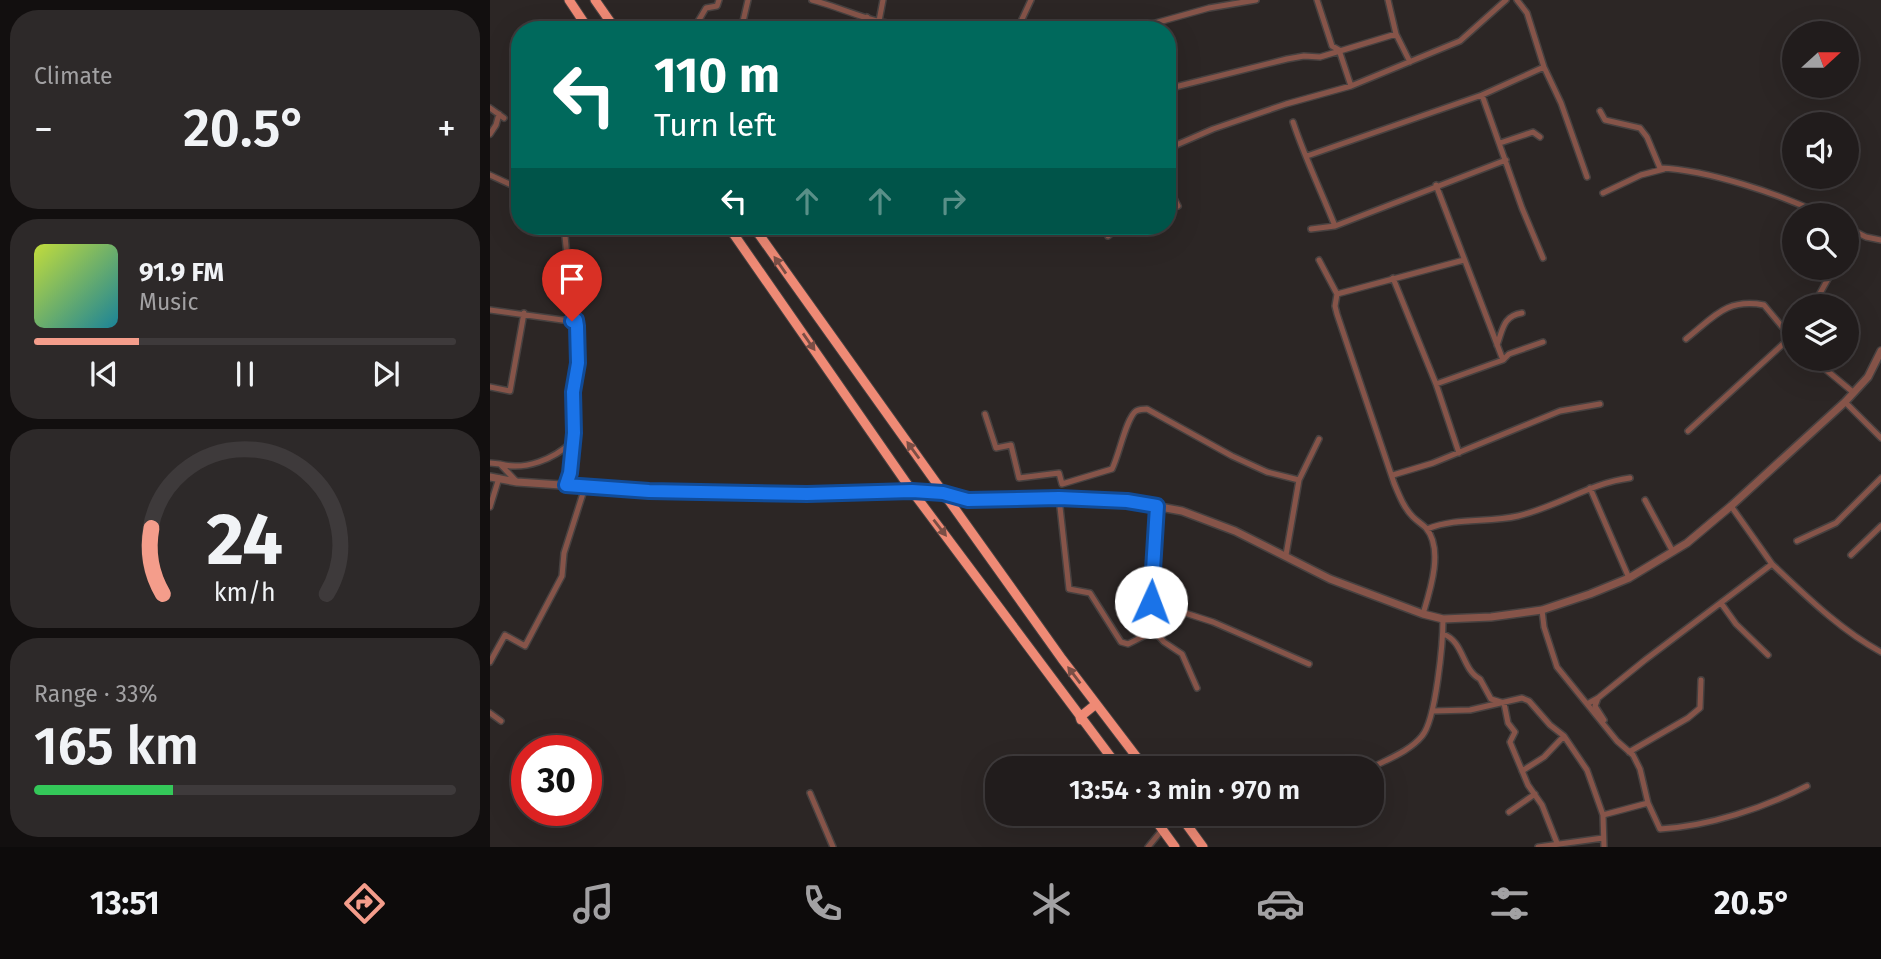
<!DOCTYPE html>
<html lang="en">
<head>
<meta charset="utf-8">
<style>
  :root { --surface:#211c1c; --page:#2d2929; --text:#f1f3f6; --muted:#a2a1a3; --line:#3e3a3b; --accent:#f49d8b }
  body { margin:0; font-family:"Fira Sans",sans-serif; background:var(--page); color:var(--text); height:100vh; display:flex; flex-direction:column; font-size:26px; white-space:nowrap }
  * { box-sizing:border-box; margin:0 }
  p { font-size:23px; color:var(--muted) }
  .icon { flex:none; width:38px; height:38px; fill:none; stroke:currentColor; stroke-width:2; stroke-linecap:round; stroke-linejoin:round }
  .map { position:relative; flex:1; overflow:hidden }
  .drawer { display:flex; flex-direction:column; gap:10px; padding:10px; background:#120f0f; width:490px }
  .drawer>* { flex:none }
  .hud { position:absolute; left:21px; top:21px; width:665px; height:214px; border-radius:28px; box-shadow:0 7px 28px #0002,0 0 0 2px var(--line); background:#00695c; color:#fff; overflow:hidden }
  .needle { width:46px; rotate:69deg }
  .tools { position:absolute; left:1292px; top:21px; display:grid; gap:14px }
  .tools a { display:grid; place-items:center; width:77px; height:77px; border-radius:50%; background:var(--surface); box-shadow:0 7px 28px #0002,0 0 0 2px var(--line); font-size:35px }
  .speed { position:absolute; left:21px; top:735px; display:flex; gap:14px; font-size:35px; font-weight:700; text-align:center }
  .speed>* { display:grid; place-content:center; width:91px; height:91px; border-radius:50%; background:var(--surface); box-shadow:0 7px 28px #0002,0 0 0 2px var(--line); line-height:1 }
  .speed .limit { border:10px solid #d22; background:#fff; color:#111 }
  .pin { position:absolute; display:grid; place-items:center; width:60px; height:60px; color:#fff; margin:-72px -30px; border-radius:50% 50% 50% 0; rotate:-45deg; box-shadow:0 0 7px #0007 }
  .pin .icon { rotate:45deg }
  .me { position:absolute; width:77px; margin:-38px; rotate:2deg; stroke-linejoin:round; filter:drop-shadow(0 0 5px #0008) }
  .turn { display:flex; align-items:center; gap:24px; height:147px; padding:0 28px; font-size:32px }
  .turn .icon { width:91px; height:91px; stroke-width:2.5 }
  .turn b { display:block; font-size:49px; line-height:60px }
  .lanes { display:flex; align-items:center; height:66px; padding:0 28px; background:#0003; justify-content:center; gap:35px; direction:ltr }
  .lanes .off { opacity:.35 }
  .big { font-size:52px; font-weight:600; line-height:1.1 }
  .drawer .card { flex:1; display:flex; flex-direction:column; justify-content:center; gap:10px; min-width:0; padding:0 24px; border-radius:28px; background:var(--page) }
  .drawer .dial { align-items:center; gap:0 }
  .dial svg { height:182px; overflow:visible; fill:none; stroke:var(--line); stroke-width:7; stroke-linecap:round; text-anchor:middle }
  .dial text { fill:var(--text); stroke:none }
  .song { display:flex; align-items:center; gap:21px }
  .cover { width:84px; height:84px; border-radius:10px; background:linear-gradient(135deg,hsl(70 70% 55%),hsl(190 70% 35%)) }
  .played { height:7px; border-radius:4px; background:linear-gradient(90deg,var(--accent) 25%,var(--line) 25%) }
  .keys { display:flex; justify-content:space-around; direction:ltr }
  .heat { display:flex; justify-content:space-between; align-items:center; font-size:38px; direction:ltr }
  .charge { height:10px; border-radius:5px; background:linear-gradient(90deg,#34c759 33%,var(--line) 0) }
  .trip { position:absolute; left:495px; top:756px; width:399px; height:70px; border-radius:28px; background:var(--surface); box-shadow:0 7px 28px #0002,0 0 0 2px var(--line); font-weight:600; line-height:70px; text-align:center }
  .menu { display:flex; height:112px; justify-content:space-around; align-items:center; background:#0d0b0b; color:var(--muted) }
  .menu .icon { width:49px; height:49px }
  .menu .on { color:var(--accent) }
  .menu b { font-size:32px; color:var(--text) }
  main { display:flex; flex:1; min-height:0 }
  .map>svg:first-child { display:block }
  .lines { fill:none; stroke-linecap:round; stroke-linejoin:round }
  .minor-casing { stroke:#474140; stroke-width:8 }
  .tertiary-casing { stroke:#474140; stroke-width:10 }
  .trunk-casing { stroke:#474140; stroke-width:11 }
  .minor { stroke:#865449; stroke-width:5 }
  .tertiary { stroke:#865449; stroke-width:7 }
  .trunk { stroke:#ef8a75; stroke-width:9 }
  .oneway { fill:#7a4e45 }
  .route-casing { stroke:#114b97; stroke-width:18 }
  .route { stroke:#1a73e8; stroke-width:12 }
</style>
</head>
<body>
<main>
<section class="drawer">
<div class="card"><p>Climate</p>
<div class="heat"><a>−</a><b class="big">20.5°</b><a>+</a></div>
</div>
<div class="card">
<div class="song"><i class="cover"></i><div><b>91.9 FM</b><p>Music</p></div></div>
<div class="played"></div>
<div class="keys"><svg class="icon" aria-label="previous" viewBox="0 0 24 24"><path d="M18 5L8 12l10 7zM5 5v14"/></svg><svg class="icon" aria-label="pause" viewBox="0 0 24 24"><path d="M8 5v14M16 5v14"/></svg><svg class="icon" aria-label="next" viewBox="0 0 24 24"><path d="M6 5l10 7-10 7zM19 5v14"/></svg></div>
</div>
<div class="card dial"><svg viewBox="0 0 100 80">
<path d="M14 69A42 42 0 1 1 86 69"/>
<path d="M14 69A42 42 0 0 1 9 40" stroke="#f49d8b"/>
<text x="50" y="56" font-size="32" font-weight="700">24</text>
<text x="50" y="72" font-size="11">km/h</text>
</svg></div>
<div class="card"><p>Range · 33%</p><b class="big">165 km</b><div class="charge"></div></div>
</section>
<div class="map">
<svg width="1391" height="847" viewBox="0 0 1391 847">
  <rect width="100%" height="100%" fill="#2c2625"/>
  <g class="lines">
    <defs>
      <path id="minor" d="M322 0C345 6 367 16 391 22 417 28 445 24 473 30
        M827 0 842 46 849 50 861 86
        M898 0 906 34 920 62
        M1027 0 1037 13 1054 67 1071 103 1097 177
        M389 21 393 0
        M153 30 150 25 171 30
        M203 30 216 8 227 6 229 0
        M251 30 258 0
        M372 30 377 17
        M527 30 541 0
        M640 30 719 8 766 0
        M677 89 797 59 814 56 830 57 906 34
        M992 95 1032 208 1053 258
        M0 108 14 118
        M1110 111 1115 120 1150 128 1157 137 1170 168C1218 170 1290 194 1333 215
        M803 122C815 158 831 191 845 226L1016 160
        M0 134 6 125 9 114
        M1010 143 1043 132 1050 137
        M677 149 723 129 796 104 861 86 970 41 1016 0
        M817 156 992 95 1054 67
        M0 175 30 189
        M677 185 688 206
        M946 185 1013 360
        M1113 193 1151 175 1174 169
        M74 226 81 296 86 320
        M616 226 618 236 630 226
        M1356 227 1376 237 1391 240
        M821 229 845 226
        M1356 239 1360 229
        M829 260 847 294 845 306 847 314 904 483C909 495 914 508 923 517 927 521 932 524 936 528 954 549 940 591 933 614
        M903 278 946 384 969 453
        M847 294 974 260
        M1323 306 1344 268
        M0 310 87 322C90 349 84 367 83 393 81 424 86 455 77 485
        M1196 339C1224 317 1236 298 1274 305L1304 341
        M1007 345C1013 329 1013 316 1032 313
        M1323 359 1364 393
        M946 384 1013 360 1019 354 1053 342
        M0 387 20 391 34 313
        M1355 402 1391 438
        M495 414 506 448 521 445 529 478 569 473 572 484 622 469C629 456 636 418 646 411 648 410 654 409 657 409L742 456 777 472 809 480
        M1198 431 1304 334
        M0 463 10 464 27 482
        M10 464C35 471 64 459 82 442
        M903 475 943 463 1070 411 1110 404
        M1100 488 1139 578
        M569 498 579 589 600 593 631 642 638 644 664 631
        M1155 500 1183 552
        M667 506 662 585 664 631 674 642 692 654 707 688
        M1241 506 1282 564
        M0 507 9 478
        M937 529C967 517 998 523 1028 516 1067 507 1100 483 1140 478
        M1307 541 1346 523 1391 478
        M796 555 809 480 829 439
        M1361 555 1391 526
        M661 602 723 622 819 664
        M1231 603 1246 624 1278 655
        M1052 610 1054 627 1067 667 1127 741 1143 755 1150 769 1158 803 1170 829C1220 826 1273 808 1317 786
        M953 634C974 641 972 670 990 679L1001 699 1014 703 1018 723 1025 732 1020 742 1038 785 1052 805 1067 843
        M0 662 15 635 35 646 72 576 74 553 95 487
        M1108 698 1105 706 1114 720
        M1097 704 1108 698 1155 660 1282 564C1315 595 1350 630 1391 652
        M942 711 980 710 1032 698 1039 701 1060 725 1074 736 1097 770 1113 815 1114 847
        M0 713 11 721
        M1139 752 1198 718 1210 708 1211 680
        M881 768C898 759 920 751 932 736 946 720 953 642 953 619
        M1032 771 1054 757 1074 736
        M320 793 343 847
        M1019 812 1045 794
        M1113 815 1158 803
        M658 847 672 830
        M1048 847 1113 838"/>
      <path id="tertiary" d="M0 477 27 482 159 491 317 494 422 491 453 493 478 500 569 498 637 501 692 511 745 531 840 579 933 614 953 619 1001 617 1052 610 1100 594 1139 578 1197 543 1241 506 1355 402 1378 377 1391 351"/>
      <path id="trunk" d="M79 0 99 30
        M105 0 126 30
        M238 226 422 491 629 768
        M263 226 572 659 655 768
        M591 720 590 717 606 704
        M661 814 685 847
        M689 814 713 847"/>
    </defs>
    <use href="#minor" class="minor-casing"/>
    <use href="#tertiary" class="tertiary-casing"/>
    <use href="#trunk" class="trunk-casing"/>
    <use href="#minor" class="minor"/>
    <use href="#tertiary" class="tertiary"/>
    <use href="#trunk" class="trunk"/>
  </g>
  <defs><path id="oneway-solid" d="M-6-.8H1V-3.2L6.5 0L1 3.2V.8H-6Z" transform="scale(1.75)"/></defs>
  <g class="oneway">
    <use href="#oneway-solid" transform="translate(290 265) rotate(-125)"/>
    <use href="#oneway-solid" transform="translate(319 342) rotate(55)"/>
    <use href="#oneway-solid" transform="translate(423 450) rotate(-126)"/>
    <use href="#oneway-solid" transform="translate(450 528) rotate(52)"/>
    <use href="#oneway-solid" transform="translate(584 675) rotate(-127)"/>
  </g>
  <g class="lines">
    <defs>
      <path id="route" d="M82 321 86 320 87 326 88 363 83 392 84 433 80 473 76 485 159 491 317 494 422 491 453 493 478 500 569 498 637 501 667 506 661 602"/>
    </defs>
    <use href="#route" class="route-casing"/>
    <use href="#route" class="route"/>
  </g>
</svg>
<div class="tools">
<a><svg class="needle" viewBox="-14 -14 28 28"><path d="M0-13l5 13h-10z" fill="#e53935"/><path d="M0 13l5-13h-10z" fill="#a2a1a3"/></svg></a>
<a><svg class="icon" aria-label="sound" viewBox="0 0 24 24"><path d="M4 9h4l5-4v14l-5-4H4zM17 9q2 3 0 6"/></svg></a>
<a><svg class="icon" aria-label="search" viewBox="0 0 24 24"><circle cx="10" cy="10" r="6"/><path d="M15 15l6 6"/></svg></a>
<a><svg class="icon" aria-label="layers" viewBox="0 0 24 24"><path d="M12 4l9 5-9 5-9-5zM3 14l9 5 9-5"/></svg></a>
</div>
<div class="speed"><div class="limit">30</div></div>
<div class="pin" style="left:82px;top:321px;background:#d93025"><svg class="icon" aria-label="arrive" viewBox="0 0 24 24"><path d="M6 21V4h12l-3 4 3 4H6"/></svg></div>
<svg class="me" style="left:661px;top:602px" viewBox="-20 -20 40 40"><circle r="19" fill="#fff"/><path d="M0-13L10 11 0 6-10 11z" fill="#1a73e8"/></svg>
<div class="trip">13:54 · 3 min · 970 m</div>
<div class="hud">
<div class="turn"><svg class="icon" aria-label="left" viewBox="0 0 24 24"><path d="M17 20v-9H6M10 6l-5 5 5 5"/></svg><div><b>110 m</b>Turn left</div></div>
<div class="lanes"><svg class="icon" aria-label="left" viewBox="0 0 24 24"><path d="M17 20v-9H6M10 6l-5 5 5 5"/></svg><svg class="icon off" aria-label="ahead" viewBox="0 0 24 24"><path d="M12 20V5M6 11l6-6 6 6"/></svg><svg class="icon off" aria-label="ahead" viewBox="0 0 24 24"><path d="M12 20V5M6 11l6-6 6 6"/></svg><svg class="icon off" aria-label="right" viewBox="0 0 24 24"><path d="M7 20v-9h11M14 6l5 5-5 5"/></svg></div>
</div>
</div>
</main>
<nav class="menu">
<b>13:51</b>
<svg class="icon on" aria-label="directions" viewBox="0 0 24 24"><path d="M12 3l9 9-9 9-9-9zM9 14v-3h6M13 9l2 2-2 2"/></svg>
<svg class="icon" aria-label="music" viewBox="0 0 24 24"><path d="M9 18V5l10-2v13"/><circle cx="6" cy="18" r="3"/><circle cx="16" cy="16" r="3"/></svg>
<svg class="icon" aria-label="phone" viewBox="0 0 24 24"><path d="M5 4h4l2 5-3 2q2 4 5 5l2-3 5 2v4C11 20 4 13 5 4z"/></svg>
<svg class="icon" aria-label="climate" viewBox="0 0 24 24"><path d="M12 3v18M4 7l16 10M4 17L20 7"/></svg>
<svg class="icon" aria-label="car" viewBox="0 0 24 24"><path d="M5 17H2v-5l4-1 3-4h7l3 4 3 1v5h-3M9 17h6M6 11h13"/><circle cx="7" cy="17" r="2"/><circle cx="17" cy="17" r="2"/></svg>
<svg class="icon" aria-label="filters" viewBox="0 0 24 24"><path d="M4 7h16M4 17h16"/><circle cx="9" cy="7" r="2"/><circle cx="15" cy="17" r="2"/></svg>
<b>20.5°</b>
</nav>
</body>
</html>
